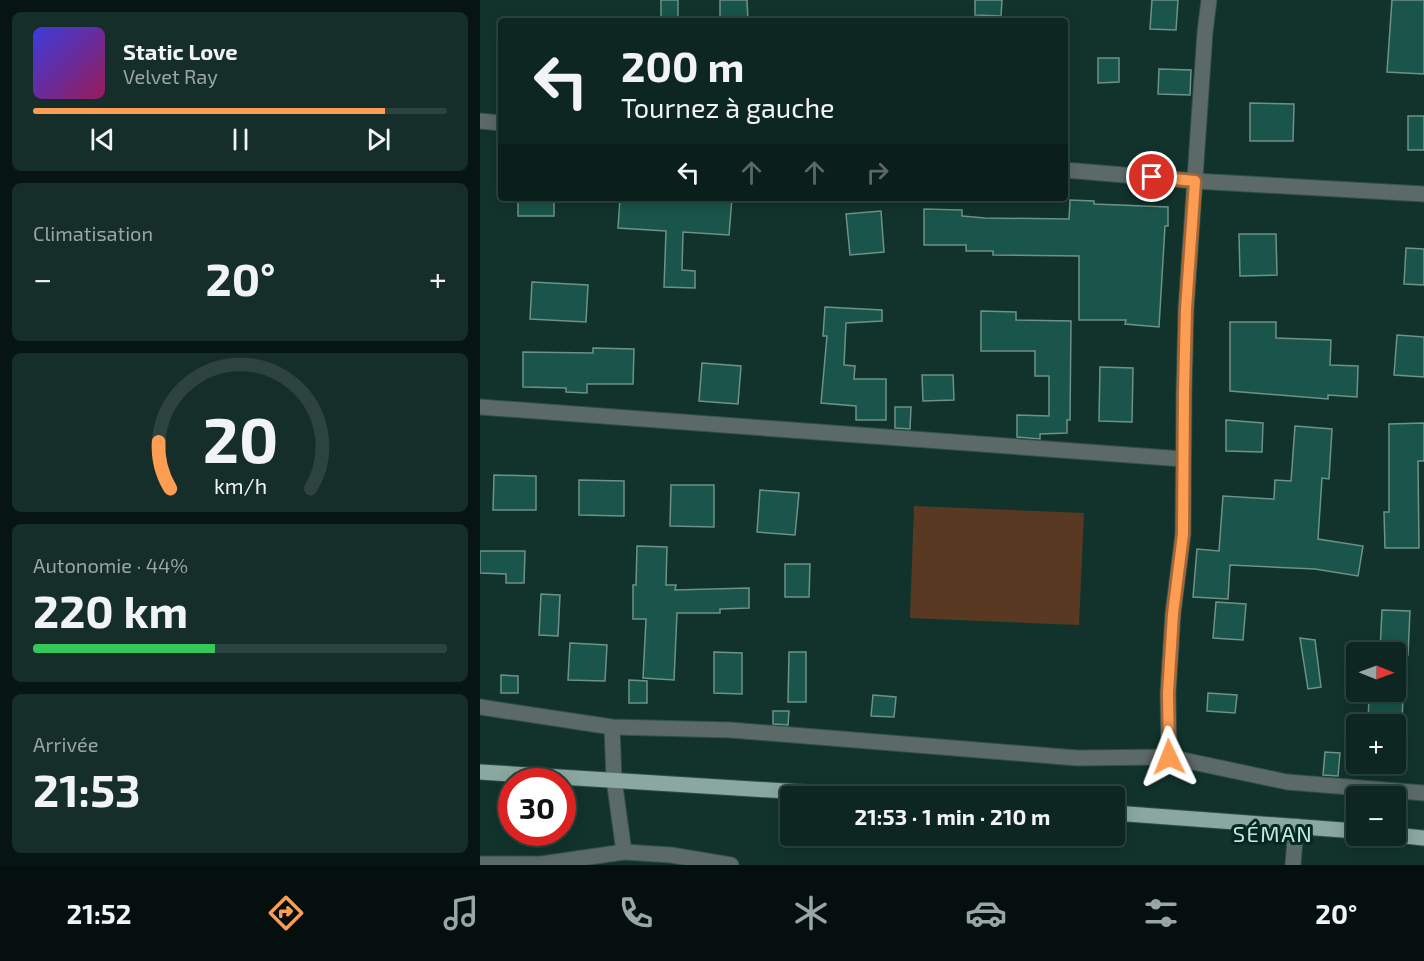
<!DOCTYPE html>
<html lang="fr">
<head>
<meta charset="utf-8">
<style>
  :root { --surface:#0d2621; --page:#162e2a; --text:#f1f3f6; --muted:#9aa5a5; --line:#2d433f; --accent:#fc9d53 }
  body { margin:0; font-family:"Exo 2",sans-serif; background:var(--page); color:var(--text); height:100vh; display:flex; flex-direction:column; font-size:22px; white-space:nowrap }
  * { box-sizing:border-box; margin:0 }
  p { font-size:20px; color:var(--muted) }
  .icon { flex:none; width:33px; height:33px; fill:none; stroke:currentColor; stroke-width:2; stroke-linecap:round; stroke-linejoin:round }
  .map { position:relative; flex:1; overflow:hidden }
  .details { display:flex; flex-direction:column; gap:12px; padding:12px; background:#071512; width:480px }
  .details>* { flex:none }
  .banner { position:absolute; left:18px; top:18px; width:570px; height:183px; border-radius:6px; box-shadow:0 3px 15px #0003,0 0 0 2px var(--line); background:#0d2621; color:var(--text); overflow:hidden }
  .needle { width:39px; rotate:91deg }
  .fabs { position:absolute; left:866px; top:642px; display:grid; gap:12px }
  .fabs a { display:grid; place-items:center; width:60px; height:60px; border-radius:6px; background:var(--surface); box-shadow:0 3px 15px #0003,0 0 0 2px var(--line); font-size:30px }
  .speed { position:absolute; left:18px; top:768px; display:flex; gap:12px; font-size:30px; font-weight:700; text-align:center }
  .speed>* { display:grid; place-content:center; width:78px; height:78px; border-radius:50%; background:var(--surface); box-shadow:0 3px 15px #0003,0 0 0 2px var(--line); line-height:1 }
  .speed .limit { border:9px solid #d22; background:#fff; color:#111 }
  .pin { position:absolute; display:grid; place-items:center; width:51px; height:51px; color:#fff; margin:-26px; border:3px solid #fff; border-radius:50%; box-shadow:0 2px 6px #0007 }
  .me { position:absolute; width:66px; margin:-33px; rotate:358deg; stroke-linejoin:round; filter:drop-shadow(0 0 4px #0008) }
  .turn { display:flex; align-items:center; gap:21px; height:126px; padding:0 24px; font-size:27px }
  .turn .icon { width:78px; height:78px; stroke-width:2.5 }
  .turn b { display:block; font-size:42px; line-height:51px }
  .lanes { display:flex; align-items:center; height:57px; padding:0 24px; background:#0003; justify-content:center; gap:30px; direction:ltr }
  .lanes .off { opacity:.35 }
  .big { font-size:45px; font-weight:700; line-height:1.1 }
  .details .tile { flex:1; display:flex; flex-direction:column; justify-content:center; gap:9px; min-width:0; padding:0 21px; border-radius:9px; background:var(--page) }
  .details .dial { align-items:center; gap:0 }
  .dial svg { height:156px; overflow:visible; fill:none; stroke:var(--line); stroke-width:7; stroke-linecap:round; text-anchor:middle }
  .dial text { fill:var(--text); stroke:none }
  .song { display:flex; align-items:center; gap:18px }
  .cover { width:72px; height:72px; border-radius:9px; background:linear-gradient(135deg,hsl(240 70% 55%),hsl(330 70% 35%)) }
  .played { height:6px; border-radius:3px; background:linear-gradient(90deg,var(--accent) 85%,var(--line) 85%) }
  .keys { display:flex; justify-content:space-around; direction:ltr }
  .heat { display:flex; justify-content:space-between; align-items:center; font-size:33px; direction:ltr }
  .charge { height:9px; border-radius:4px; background:linear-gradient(90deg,#34c759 44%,var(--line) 0) }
  .trip { position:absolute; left:300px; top:786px; width:345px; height:60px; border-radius:6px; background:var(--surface); box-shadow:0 3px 15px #0003,0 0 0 2px var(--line); font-weight:700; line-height:60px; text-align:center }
  .tab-bar { display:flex; height:96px; justify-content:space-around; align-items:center; background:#050f0d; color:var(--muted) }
  .tab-bar .icon { width:42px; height:42px }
  .tab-bar .current { color:var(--accent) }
  .tab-bar b { font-size:27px; color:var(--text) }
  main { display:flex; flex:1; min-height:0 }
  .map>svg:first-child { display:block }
  .green { fill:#593921 }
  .building { fill:#19554a; stroke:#6e9188; stroke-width:1.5 }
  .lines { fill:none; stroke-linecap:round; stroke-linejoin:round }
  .minor-casing { stroke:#305049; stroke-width:17 }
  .major-casing { stroke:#305049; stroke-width:17 }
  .minor { stroke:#5c6a67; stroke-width:15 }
  .major { stroke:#8aa8a0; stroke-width:15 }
  .route-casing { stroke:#a46636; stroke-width:15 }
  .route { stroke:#fc9d53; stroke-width:10 }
  .labels { text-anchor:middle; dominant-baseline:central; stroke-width:6; stroke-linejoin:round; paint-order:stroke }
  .quarter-label { font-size:22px; letter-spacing:1.5px; fill:#c3e9df; stroke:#052922 }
</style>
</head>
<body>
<main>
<section class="details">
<div class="tile">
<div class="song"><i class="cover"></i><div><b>Static Love</b><p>Velvet Ray</p></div></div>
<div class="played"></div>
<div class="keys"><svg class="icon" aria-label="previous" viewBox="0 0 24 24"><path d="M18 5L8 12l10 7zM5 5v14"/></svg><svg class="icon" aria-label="pause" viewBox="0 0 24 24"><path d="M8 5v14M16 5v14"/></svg><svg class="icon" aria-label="next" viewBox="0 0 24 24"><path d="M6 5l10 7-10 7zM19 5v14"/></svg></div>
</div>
<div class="tile"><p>Climatisation</p>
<div class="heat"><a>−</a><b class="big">20°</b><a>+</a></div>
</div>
<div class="tile dial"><svg viewBox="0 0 100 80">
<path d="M14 69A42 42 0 1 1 86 69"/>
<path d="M14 69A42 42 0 0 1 8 45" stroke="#fc9d53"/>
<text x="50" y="56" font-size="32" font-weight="700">20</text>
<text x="50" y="72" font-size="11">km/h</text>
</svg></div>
<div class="tile"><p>Autonomie · 44%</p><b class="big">220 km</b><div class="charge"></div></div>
<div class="tile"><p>Arrivée</p><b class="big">21:53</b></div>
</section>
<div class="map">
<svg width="944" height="865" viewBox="0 0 944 865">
  <rect width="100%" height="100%" fill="#11332c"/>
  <path class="green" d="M434 506 604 513 599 625 430 618Z"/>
  <path class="building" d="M181 0H198V21H181Z
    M240 0H267L268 21H240Z
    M495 0H522L521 16 495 15Z
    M672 0H698L696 30 670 29Z
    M912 0H944V74L907 72Z
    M618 58H639V82L618 83Z
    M679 69 711 70 710 95 678 94Z
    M770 103 814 104 813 141H770Z
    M928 116H944V150H928Z
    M38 198H74V216H38Z
    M140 198H252L249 235 203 232 202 270 215 271V288L184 287 186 231 138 228Z
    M590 200 614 201V204L688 207V226H685L679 327 645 324 646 320H599V256L513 255V251H486V245H444V209L482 210V216L505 218 589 219Z
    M401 211 404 252 370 255 366 214Z
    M759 234H796L797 275 760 276Z
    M926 248 944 249V285L924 284Z
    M52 282 108 285 106 322 50 319Z
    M345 307 402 310V321L366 323 364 365 375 366 374 379H406V420H376V406L341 403 347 336H343Z
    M501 311 536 312V320L591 321 590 420H587V433L560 434V439L537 437V415L569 416V376H555V351H501Z
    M750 322H796V338L851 340 850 365 878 366 877 397 848 395V399L750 391Z
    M917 335 944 337V377L914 375Z
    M113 348 154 349 153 384H107V393L86 392V388L43 387V352L113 353Z
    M222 363 261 366 258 404 219 401Z
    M620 367 653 368 652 422 619 421Z
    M442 375H473L474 400 443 401Z
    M415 407H431L430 429 415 428Z
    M746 420 783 423 782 452 746 451Z
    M944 423V461H938L939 548H905L904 512H909V424Z
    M815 426 852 429 849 479 842 478 838 539 883 546 878 576 835 569 750 565 748 599 713 597 717 549 739 551 743 496 794 499 795 480 811 481Z
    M14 475 56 476V510H13Z
    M99 480 144 481V516L99 515Z
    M191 485H234V527L190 526Z
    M280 490 319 493 315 535 277 532Z
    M157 546 187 547 186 585H196L195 590 269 588V608L240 609V613H197L194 680 163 678 166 619H153V585H156Z
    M0 551H45L44 583H26V574L0 573Z
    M305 564H330L329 597H305Z
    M61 594 80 595 78 636 59 635Z
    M736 602 766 604 763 640 733 638Z
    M902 610 930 611 928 655 900 651Z
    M820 638 835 640 841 687 828 689Z
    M90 643 127 645 125 681 88 680Z
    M234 652 262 653V694L234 693Z
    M309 652H326V702H308Z
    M21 675 38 676V693H21Z
    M149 680 167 681V703H149Z
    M728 693 757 695 755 713 727 711Z
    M393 695 416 697 414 717 391 716Z
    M889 696 923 697 922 724H888Z
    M293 711H309L308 725 293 724Z
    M845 752 860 753 858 776 843 775Z"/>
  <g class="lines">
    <defs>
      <path id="minor" d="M0 121 21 123
        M585 170 715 181 944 194
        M0 407 703 459
        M0 707 132 727 251 730 597 758 689 757 807 782 944 793
        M132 727 134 779 144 852
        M689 757 688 693 693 613 703 534 704 392 706 309 725 32 729 0
        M0 864H61L144 852 191 855 251 865
        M813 865 816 826"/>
      <path id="major" d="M0 772 386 796
        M634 813 876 831
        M915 835 944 838"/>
    </defs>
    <use href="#minor" class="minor-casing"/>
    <use href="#major" class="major-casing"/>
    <use href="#minor" class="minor"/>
    <use href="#major" class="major"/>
  </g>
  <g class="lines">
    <defs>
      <path id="route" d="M672 177 715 181 706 309 704 392 703 534 693 614 688 693 689 757"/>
    </defs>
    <use href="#route" class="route-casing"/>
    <use href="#route" class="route"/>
  </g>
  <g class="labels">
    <g class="quarter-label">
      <text x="793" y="833">SÉMAN</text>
    </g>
  </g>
</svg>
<div class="fabs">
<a><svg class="needle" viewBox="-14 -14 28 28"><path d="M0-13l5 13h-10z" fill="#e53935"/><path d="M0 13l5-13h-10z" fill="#9aa5a5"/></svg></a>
<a>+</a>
<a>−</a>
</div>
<div class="speed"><div class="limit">30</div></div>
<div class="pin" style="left:672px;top:177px;background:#d93025"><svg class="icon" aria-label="arrive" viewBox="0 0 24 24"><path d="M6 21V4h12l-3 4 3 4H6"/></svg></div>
<svg class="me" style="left:689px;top:757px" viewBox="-20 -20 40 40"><path d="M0-17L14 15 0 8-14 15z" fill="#fc9d53" stroke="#fff" stroke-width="4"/></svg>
<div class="trip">21:53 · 1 min · 210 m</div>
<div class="banner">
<div class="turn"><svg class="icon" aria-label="left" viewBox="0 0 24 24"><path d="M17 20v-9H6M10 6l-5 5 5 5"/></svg><div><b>200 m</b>Tournez à gauche</div></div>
<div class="lanes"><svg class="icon" aria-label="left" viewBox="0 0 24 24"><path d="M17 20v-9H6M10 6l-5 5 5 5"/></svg><svg class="icon off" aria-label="ahead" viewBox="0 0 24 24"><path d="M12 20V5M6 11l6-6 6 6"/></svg><svg class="icon off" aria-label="ahead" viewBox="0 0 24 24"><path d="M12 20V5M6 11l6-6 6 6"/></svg><svg class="icon off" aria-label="right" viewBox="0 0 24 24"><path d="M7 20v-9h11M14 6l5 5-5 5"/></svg></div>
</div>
</div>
</main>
<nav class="tab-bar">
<b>21:52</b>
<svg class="icon current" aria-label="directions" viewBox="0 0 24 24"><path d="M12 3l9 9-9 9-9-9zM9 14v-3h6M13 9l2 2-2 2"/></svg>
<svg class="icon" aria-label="music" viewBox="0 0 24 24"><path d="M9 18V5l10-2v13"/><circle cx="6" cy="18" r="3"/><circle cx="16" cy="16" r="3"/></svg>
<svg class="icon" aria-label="phone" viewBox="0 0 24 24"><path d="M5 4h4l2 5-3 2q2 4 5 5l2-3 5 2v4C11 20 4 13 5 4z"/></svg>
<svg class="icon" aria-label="climate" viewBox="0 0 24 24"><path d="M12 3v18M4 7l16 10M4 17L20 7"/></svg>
<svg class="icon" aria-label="car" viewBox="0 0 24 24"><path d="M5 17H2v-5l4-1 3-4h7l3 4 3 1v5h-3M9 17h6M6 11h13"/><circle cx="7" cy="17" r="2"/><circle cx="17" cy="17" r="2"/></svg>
<svg class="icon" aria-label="filters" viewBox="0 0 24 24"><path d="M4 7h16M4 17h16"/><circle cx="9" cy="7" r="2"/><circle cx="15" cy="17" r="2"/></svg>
<b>20°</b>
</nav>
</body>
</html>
